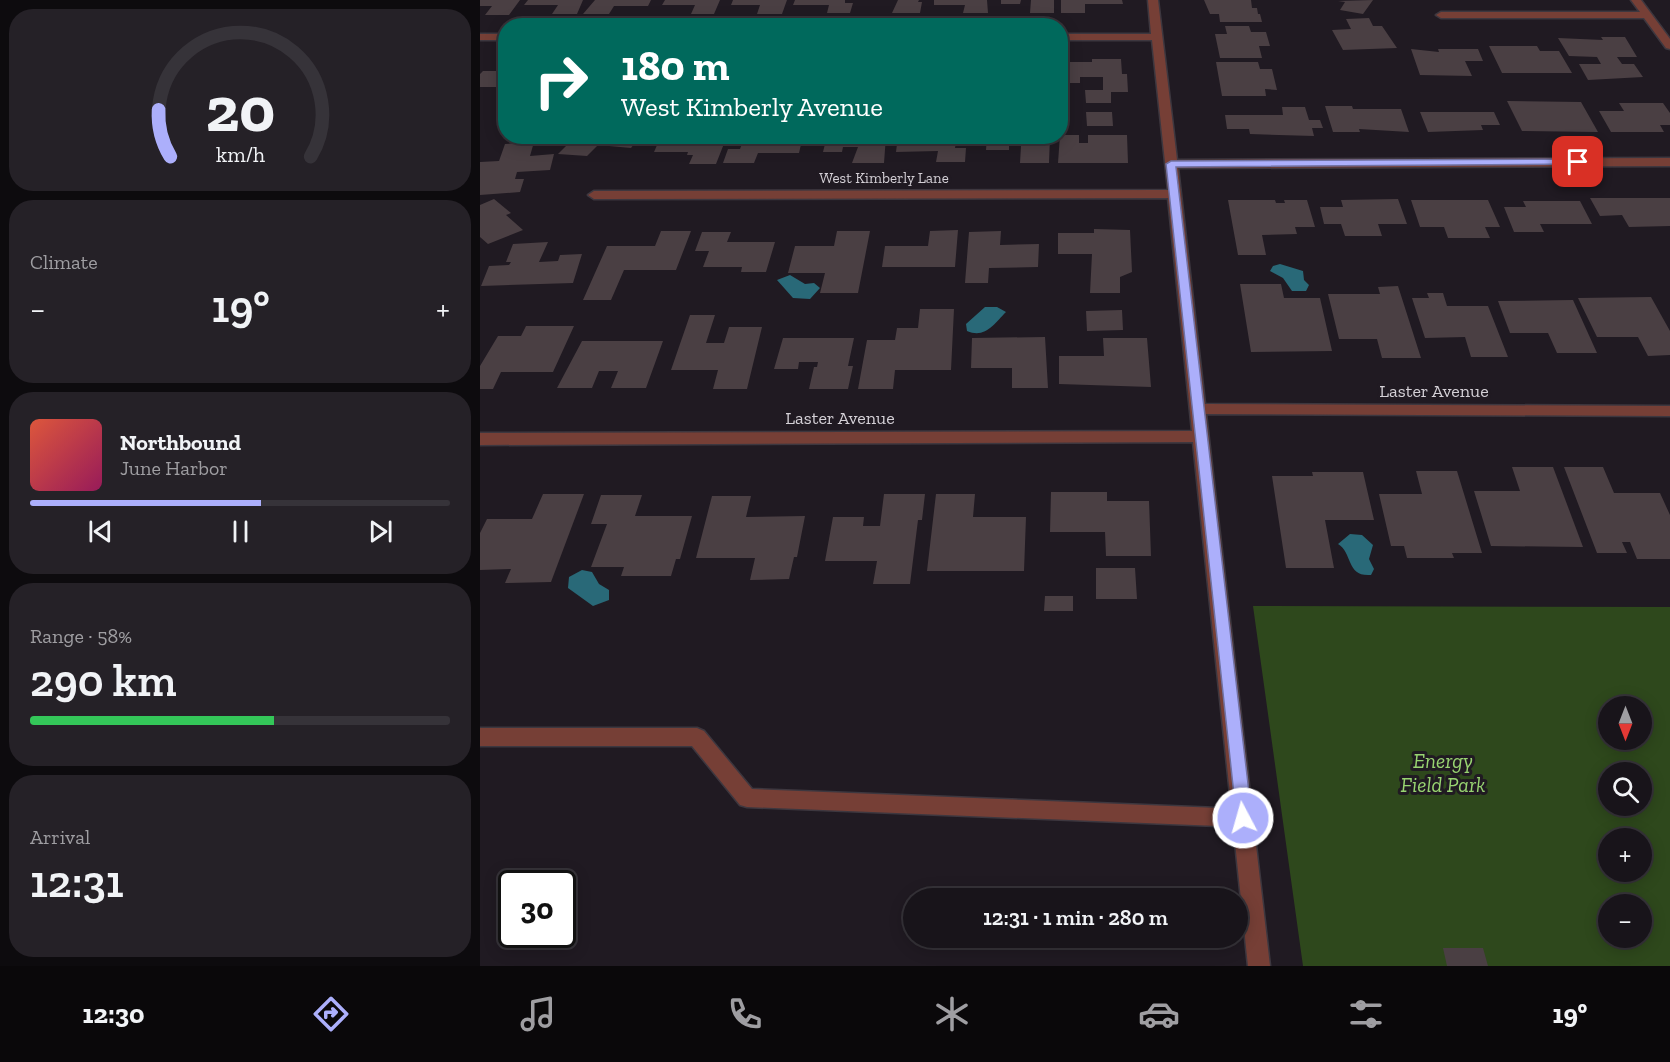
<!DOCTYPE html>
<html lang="en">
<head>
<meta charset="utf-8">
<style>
  :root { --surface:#18141a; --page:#252127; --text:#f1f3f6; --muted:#9f9ea2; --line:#363339; --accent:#acaffb }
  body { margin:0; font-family:"Zilla Slab",serif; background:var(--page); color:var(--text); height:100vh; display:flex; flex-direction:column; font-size:22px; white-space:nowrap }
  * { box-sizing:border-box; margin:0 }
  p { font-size:20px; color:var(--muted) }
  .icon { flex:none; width:33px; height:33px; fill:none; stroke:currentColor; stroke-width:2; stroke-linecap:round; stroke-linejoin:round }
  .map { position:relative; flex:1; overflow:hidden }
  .drawer { display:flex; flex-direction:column; gap:9px; padding:9px; background:#0d0b0e; width:480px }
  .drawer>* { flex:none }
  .hud { position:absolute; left:18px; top:18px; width:570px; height:126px; border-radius:24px; box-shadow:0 3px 15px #0003,0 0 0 2px var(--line); background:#00695c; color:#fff; overflow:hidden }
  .needle { width:39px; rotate:180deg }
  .fabs { position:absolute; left:1118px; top:696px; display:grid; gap:12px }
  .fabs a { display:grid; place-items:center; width:54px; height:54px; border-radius:50%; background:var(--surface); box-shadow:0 3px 15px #0003,0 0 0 2px var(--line); font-size:30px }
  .speed { position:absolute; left:18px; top:870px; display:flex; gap:12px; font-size:30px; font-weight:700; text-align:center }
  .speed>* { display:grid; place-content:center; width:78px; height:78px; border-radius:50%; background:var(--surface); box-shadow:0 3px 15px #0003,0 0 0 2px var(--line); line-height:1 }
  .speed .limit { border:3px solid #111; border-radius:9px; background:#fff; color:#111 }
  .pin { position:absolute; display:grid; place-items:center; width:51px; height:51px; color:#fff; margin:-26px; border-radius:12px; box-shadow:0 3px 9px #0006 }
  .me { position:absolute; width:66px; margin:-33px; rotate:354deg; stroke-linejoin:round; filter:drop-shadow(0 0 4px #0008) }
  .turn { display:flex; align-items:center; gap:21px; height:126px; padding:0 24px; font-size:27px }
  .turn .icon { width:78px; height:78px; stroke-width:2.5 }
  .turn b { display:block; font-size:42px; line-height:51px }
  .big { font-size:45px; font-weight:600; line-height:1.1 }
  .drawer .tile { flex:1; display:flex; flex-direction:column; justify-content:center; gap:9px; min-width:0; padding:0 21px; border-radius:24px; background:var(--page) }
  .drawer .dial { align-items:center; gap:0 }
  .dial svg { height:156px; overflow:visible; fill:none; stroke:var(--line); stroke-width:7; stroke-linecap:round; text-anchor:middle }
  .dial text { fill:var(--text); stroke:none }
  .song { display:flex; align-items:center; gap:18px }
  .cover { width:72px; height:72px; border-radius:9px; background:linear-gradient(135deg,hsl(10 70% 55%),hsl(330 70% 35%)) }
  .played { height:6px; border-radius:3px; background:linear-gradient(90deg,var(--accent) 55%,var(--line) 55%) }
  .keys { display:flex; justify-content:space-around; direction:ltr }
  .heat { display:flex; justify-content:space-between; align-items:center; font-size:33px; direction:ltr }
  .charge { height:9px; border-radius:4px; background:linear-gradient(90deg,#34c759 58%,var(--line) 0) }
  .trip { position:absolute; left:423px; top:888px; width:345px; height:60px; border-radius:30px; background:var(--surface); box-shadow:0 3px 15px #0003,0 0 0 2px var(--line); font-weight:600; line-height:60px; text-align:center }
  .tab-bar { display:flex; height:96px; justify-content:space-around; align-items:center; background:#0a080a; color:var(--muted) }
  .tab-bar .icon { width:42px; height:42px }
  .tab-bar .active { color:var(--accent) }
  .tab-bar b { font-size:27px; color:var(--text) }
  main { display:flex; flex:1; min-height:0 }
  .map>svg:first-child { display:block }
  .green { fill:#2e481c; fill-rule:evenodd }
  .water { fill:#296978 }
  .building { fill:#4a3f43 }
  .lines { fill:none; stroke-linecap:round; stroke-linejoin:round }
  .service-casing { stroke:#3d373f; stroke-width:3 }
  .minor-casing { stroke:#3d373f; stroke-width:3 }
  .service { fill:#763f36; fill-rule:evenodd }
  .minor { fill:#763f36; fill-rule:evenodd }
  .route { fill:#acaffb; stroke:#7072a3; stroke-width:1.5 }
  .labels { text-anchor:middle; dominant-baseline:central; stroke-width:6; stroke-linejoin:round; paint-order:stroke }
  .far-street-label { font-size:15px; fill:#d4d0d6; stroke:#201a22 }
  .street-label { font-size:18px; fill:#d4d0d6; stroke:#201a22 }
  .near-park-label { font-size:21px; font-style:italic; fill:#98d471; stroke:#201a22 }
</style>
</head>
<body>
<main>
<section class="drawer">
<div class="tile dial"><svg viewBox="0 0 100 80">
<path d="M14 69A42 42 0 1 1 86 69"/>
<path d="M14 69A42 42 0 0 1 8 45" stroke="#acaffb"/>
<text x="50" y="56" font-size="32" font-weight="700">20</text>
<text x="50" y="72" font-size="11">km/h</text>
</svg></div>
<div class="tile"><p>Climate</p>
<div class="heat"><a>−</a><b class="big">19°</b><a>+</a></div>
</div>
<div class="tile">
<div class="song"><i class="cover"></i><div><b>Northbound</b><p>June Harbor</p></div></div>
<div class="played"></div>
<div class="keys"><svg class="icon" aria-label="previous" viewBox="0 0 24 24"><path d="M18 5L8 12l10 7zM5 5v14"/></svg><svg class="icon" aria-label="pause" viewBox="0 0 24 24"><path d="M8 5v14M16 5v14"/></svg><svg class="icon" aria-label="next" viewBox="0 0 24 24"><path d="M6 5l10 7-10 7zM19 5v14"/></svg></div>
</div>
<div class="tile"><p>Range · 58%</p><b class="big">290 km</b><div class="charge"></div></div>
<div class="tile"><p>Arrival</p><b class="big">12:31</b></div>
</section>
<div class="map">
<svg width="1190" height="966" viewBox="0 0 1190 966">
  <rect width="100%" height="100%" fill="#201a22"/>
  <path class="green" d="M773 606 1190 607V966H823ZM1128 706H1161V740H1128ZM1128 772H1161V806H1128ZM1128 838H1161V872H1128ZM1128 904H1161V938H1128Z"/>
  <path class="water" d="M800 264 823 271 824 280 829 285 826 291H812L803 278 790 271 793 266Z
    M310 275 325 284 334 283 340 288 330 299 313 298 297 280Z
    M505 307H517L526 312C514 324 505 339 487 331L486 324Z
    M870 534 882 535 893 545 889 559 894 569 891 575C866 577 873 553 858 544Z
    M102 570 112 572 119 584 129 590V600L113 606 88 588 89 577Z"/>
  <path class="building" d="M0 0H40L29 15H5L12 6H0Z
    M48 0H103L97 14H72L78 5H44Z
    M115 0H171L168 6H134L129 14H103Z
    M185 0H240L234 14H211L215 5H182Z
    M253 0H307L302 14H277L280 5H251Z
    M315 0H365V3H373L370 13H347L349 5H313Z
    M418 0H439L438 2H442L440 13H412Z
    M454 0H507L508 13H483L485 5H454Z
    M521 0H541L540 4H521Z
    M551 0H574V13H550Z
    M581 0H642L643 4H605V13H581Z
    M724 0H771L772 8H777L778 14H780L782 22H740L739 14H730Z
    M893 0 883 14 860 10 865 2 858 1Z
    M889 18 893 26H902L917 48 863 50 852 30 871 29 866 19Z
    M745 26H769L771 32H786L790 46H779L782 58H740L735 34H747Z
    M1121 37H1145L1157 57H1137L1142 64H1154L1163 77 1108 80 1099 64H1121L1117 57 1089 56 1078 38 1123 40Z
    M1009 46H1057L1060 51H1079L1092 73H1022Z
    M931 49 959 52 958 49H998L1003 61H985L992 76 940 75Z
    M612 59H641L642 74H647L648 92H631V103H606L605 90H623V77H600V83H580V62H612Z
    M736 62H778L780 69H792L797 90 785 89 786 96H742Z
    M3 71H26V87H0V74Z
    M1027 101 1101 102 1118 132 1042 131Z
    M1139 103H1183L1190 113V125H1180L1184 132H1131L1119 111H1144Z
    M845 106H872L873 109H921L929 132 879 129 880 132H853Z
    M802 107H825L829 120H840L843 128H832L834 136 770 134 769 129H747L745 115H803Z
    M606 112H632L633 126H607Z
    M940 112H1014L1020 125H1001L1003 130 948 132Z
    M580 135H599V143H608V135H647L648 163H578Z
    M96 136H160L151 148 118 145 107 156 78 154Z
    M181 136H247L236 164H209L213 155H207L208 152H174Z
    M265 136H323L319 153H278L274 163H243L248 149H260Z
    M347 136H406L404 163H372L378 147H363L362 152H343Z
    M418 136H477L475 148H486L485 162H456L458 151 416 152Z
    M507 136H570L569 163H540L541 146H529V150H506Z
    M54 142 50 156 74 154 70 170 37 172 35 179H44L40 192 0 195V162L19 161 25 144Z
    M1110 198H1190V226L1149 227 1142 215 1120 216Z
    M14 199 31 213 26 215 43 230 8 244 0 237V205Z
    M918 199 927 224H898L902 236H865L861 224H844L840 207H863L861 200Z
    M748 200H795L796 203H805L804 200H827L835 227H815L817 234 782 235 786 255H758Z
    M931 200H1008L1020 227H1005L1010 238H968L964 227H940Z
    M1043 201H1100L1112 224H1060L1064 232H1034L1024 207H1046Z
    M614 229 650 230 652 272 640 277V293H610L612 254H578V233H614Z
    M478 230 475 267H402L405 246H448L450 231Z
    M181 231H211L196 270H144L131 300H103L127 246H175Z
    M357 231H390L378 293H340L345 273H308L315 246H354Z
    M521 231 520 245 559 244 558 267 509 268 508 283H485L489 232Z
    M222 232H251L247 242H295L286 272H261L262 267H223L229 251H215Z
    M68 242 59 262 78 261 80 255 102 254 93 283 1 286 9 266 29 265 31 262H26L33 244Z
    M760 284H801L804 298H840L852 351 771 352Z
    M918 286 941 358H902L897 339H859L848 294H900L898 287Z
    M947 293H963L967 306H1008L1028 357H991L985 337 945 338 932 298H949Z
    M1171 297 1190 331V355L1168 356 1158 337H1117L1098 298Z
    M1093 300 1117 353H1077L1068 333H1030L1018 301Z
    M440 309H474L471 370H415L413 389H378L387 340H415L417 328H438Z
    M642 310 643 330 607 331 606 311Z
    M210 315H235L226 343H244L249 327H282L267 389H233L238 370H191Z
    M46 326H94L73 372H21L13 389H0V366L18 336H41Z
    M565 337 568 388H532V368H491L492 338Z
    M303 338H374L368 366H373L368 389H329L334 367H337L338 362H319L318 369H294Z
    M623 338H667L671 387 579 384V356H624Z
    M102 341H183L166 388H131L138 371H119L112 388H77Z
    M1032 467H1073L1103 547 1011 546 994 491H1040Z
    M1084 467H1123L1134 493H1180L1190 515V559H1157L1150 542H1142L1147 553H1117Z
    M936 471H977L1002 553H972L974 558H927L924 546H911L899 494H942Z
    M832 472H883L894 520H845L854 568H806L792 476H833Z
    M571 492H627V501H669L671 556H626L625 532H570Z
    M63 494H104L71 582 25 583 31 569 0 570V533L7 519H52Z
    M404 494H445L442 520H438L430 584H393L397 561H345L353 517H384L383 526H400Z
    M456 494H495L493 517H546L544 571H447Z
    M121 495H162L155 516H212L200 559H196L191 576H141L144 567H111L127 524H111Z
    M232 496H271L266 517 325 516 317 557H314L309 579 270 580 275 558H216Z
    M616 568H655L657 599H616Z
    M565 596H593V611H564Z
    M963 948H1003L1008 966H967Z"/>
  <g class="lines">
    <defs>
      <path id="service" d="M0 728H217L224 731 272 789 763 809 770 811 773 818 770 825 763 827 267 807 260 805 212 746H0Z"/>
      <path id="minor" d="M668 0H678L697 160 1190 158V166L698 168 725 404 1190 406V416L726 414 790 966H768L713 442 0 445V433L712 431 688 198 114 199 108 195 114 191 688 190 672 40H580V34H671Z
        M1151 0H1161L1190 39V49L1186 48 1164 18H961L956 15 961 12H1160Z
        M0 34H26V40H0Z"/>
    </defs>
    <use href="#service" class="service-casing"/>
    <use href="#minor" class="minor-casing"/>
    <use href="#service" class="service"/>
    <use href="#minor" class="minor"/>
  </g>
  <path class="route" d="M1098 159 1103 162 1101 164 696 167 772 818 769 823 763 826 757 823 686 164 691 161Z"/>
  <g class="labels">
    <g class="far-street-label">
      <text x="404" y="178">West Kimberly Lane</text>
    </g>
    <g class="street-label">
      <text x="954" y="391">Laster Avenue</text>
      <text x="360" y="418">Laster Avenue</text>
    </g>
    <g class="near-park-label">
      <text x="963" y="760">Energy<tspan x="963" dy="24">Field Park</tspan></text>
    </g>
  </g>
</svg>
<div class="fabs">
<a><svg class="needle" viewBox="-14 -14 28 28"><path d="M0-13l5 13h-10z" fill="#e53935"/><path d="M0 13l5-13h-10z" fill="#9f9ea2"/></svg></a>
<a><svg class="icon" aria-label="search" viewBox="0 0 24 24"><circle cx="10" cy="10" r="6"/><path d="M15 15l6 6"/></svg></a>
<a>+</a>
<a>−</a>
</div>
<div class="speed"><div class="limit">30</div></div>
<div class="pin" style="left:1098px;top:162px;background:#d93025"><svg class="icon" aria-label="arrive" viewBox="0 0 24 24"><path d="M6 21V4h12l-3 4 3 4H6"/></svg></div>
<svg class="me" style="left:763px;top:818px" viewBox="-20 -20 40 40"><circle r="17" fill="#acaffb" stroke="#fff" stroke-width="3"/><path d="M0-11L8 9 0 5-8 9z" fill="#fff"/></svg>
<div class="trip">12:31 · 1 min · 280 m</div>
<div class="hud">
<div class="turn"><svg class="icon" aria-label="right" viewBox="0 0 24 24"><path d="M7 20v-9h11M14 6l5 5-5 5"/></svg><div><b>180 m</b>West Kimberly Avenue</div></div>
</div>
</div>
</main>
<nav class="tab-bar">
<b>12:30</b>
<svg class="icon active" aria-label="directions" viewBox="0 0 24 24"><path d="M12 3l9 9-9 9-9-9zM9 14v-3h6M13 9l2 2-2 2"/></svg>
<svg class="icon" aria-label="music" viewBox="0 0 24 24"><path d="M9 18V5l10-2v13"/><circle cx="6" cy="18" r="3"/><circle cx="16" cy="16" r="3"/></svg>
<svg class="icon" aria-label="phone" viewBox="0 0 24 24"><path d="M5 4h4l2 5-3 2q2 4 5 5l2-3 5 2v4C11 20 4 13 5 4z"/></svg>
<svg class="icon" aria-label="climate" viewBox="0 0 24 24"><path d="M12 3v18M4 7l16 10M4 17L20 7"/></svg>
<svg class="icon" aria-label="car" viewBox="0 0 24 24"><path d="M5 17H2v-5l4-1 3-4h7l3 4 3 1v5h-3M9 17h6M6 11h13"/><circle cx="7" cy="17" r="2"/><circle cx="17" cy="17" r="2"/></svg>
<svg class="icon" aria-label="filters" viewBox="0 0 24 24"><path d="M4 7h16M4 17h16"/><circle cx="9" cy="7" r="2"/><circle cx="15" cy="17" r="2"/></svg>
<b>19°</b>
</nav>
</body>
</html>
